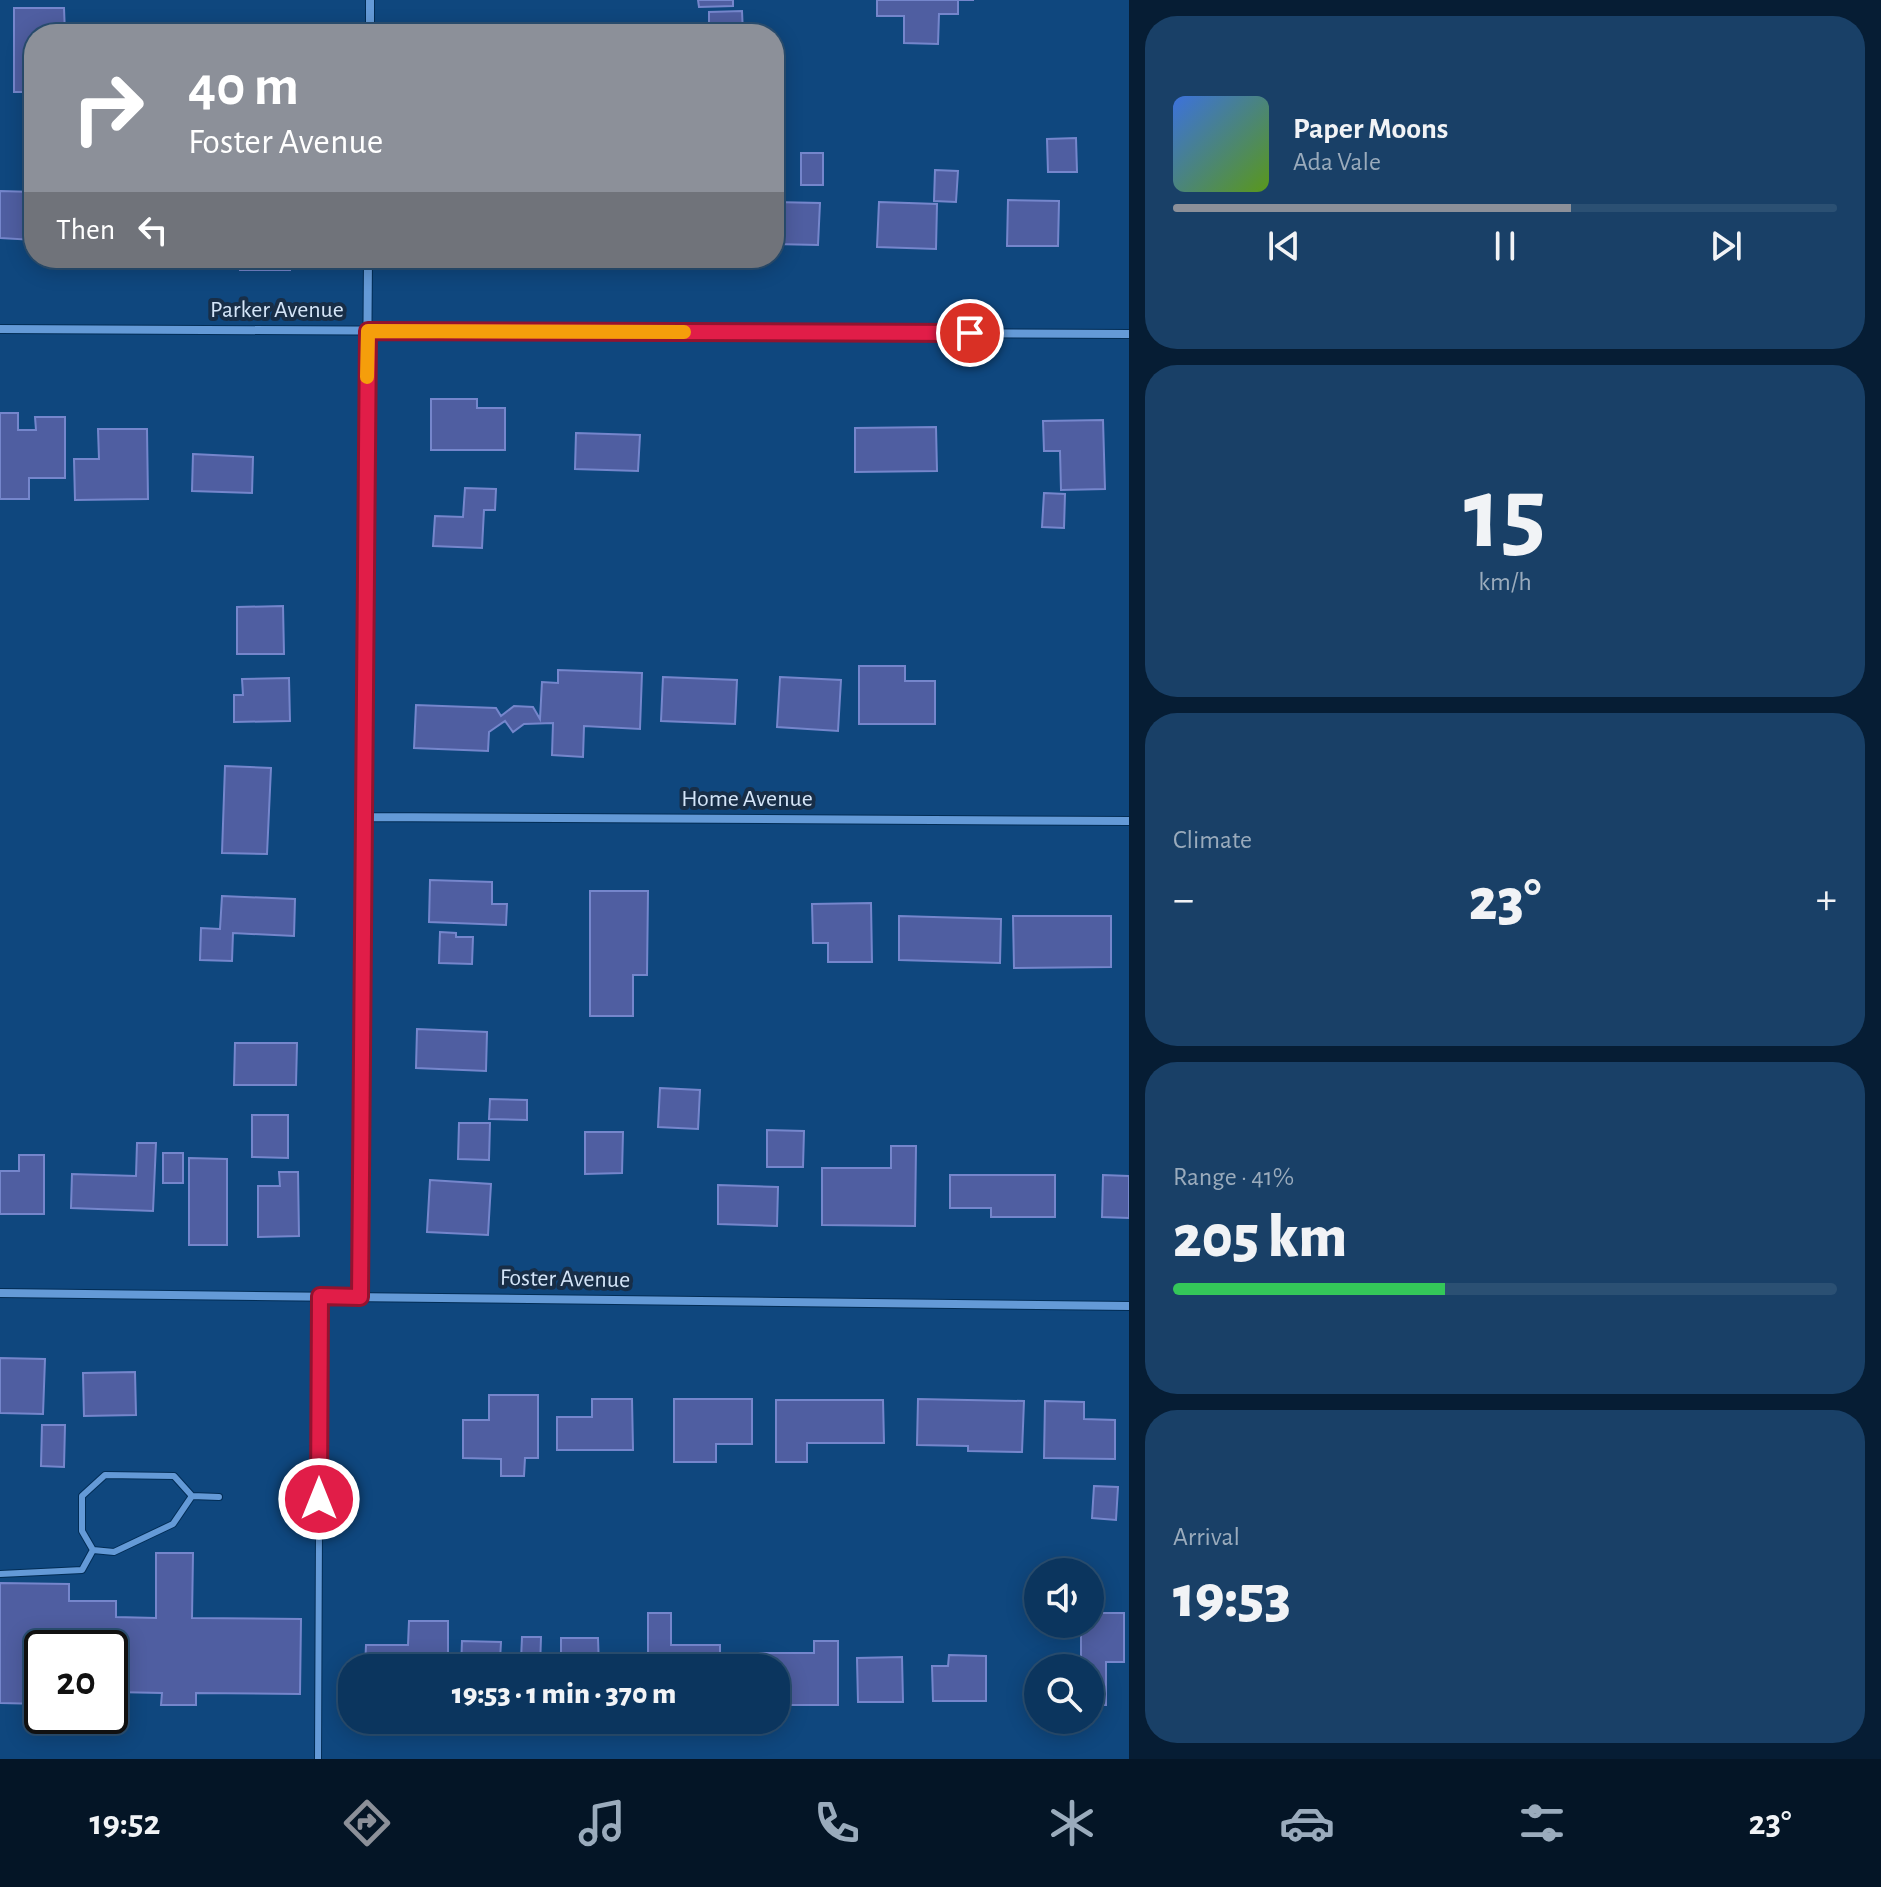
<!DOCTYPE html>
<html lang="en">
<head>
<meta charset="utf-8">
<style>
  :root { --surface:#0b355e; --page:#194067; --text:#f1f3f6; --muted:#9aabbc; --line:#2b5073; --accent:#8c9099 }
  body { margin:0; font-family:"Alegreya Sans",sans-serif; background:var(--page); color:var(--text); height:100vh; display:flex; flex-direction:column; font-size:30px; white-space:nowrap }
  * { box-sizing:border-box; margin:0 }
  p { font-size:26px; color:var(--muted) }
  .icon { flex:none; width:44px; height:44px; fill:none; stroke:currentColor; stroke-width:2; stroke-linecap:round; stroke-linejoin:round }
  .map { position:relative; flex:1; overflow:hidden }
  .sheet { display:flex; flex-direction:column; gap:16px; padding:16px; background:#061d34; width:752px }
  .sheet>* { flex:none }
  .top-card { position:absolute; left:24px; top:24px; width:760px; height:244px; border-radius:32px; box-shadow:0 4px 20px #0003,0 0 0 2px var(--line); background:#8c9099; color:#fff; overflow:hidden }
  .controls { position:absolute; left:1024px; top:1558px; display:grid; gap:16px }
  .controls a { display:grid; place-items:center; width:80px; height:80px; border-radius:50%; background:var(--surface); box-shadow:0 4px 20px #0003,0 0 0 2px var(--line); font-size:40px }
  .speed { position:absolute; left:24px; top:1630px; display:flex; gap:16px; font-size:40px; font-weight:700; text-align:center }
  .speed>* { display:grid; place-content:center; width:104px; height:104px; border-radius:50%; background:var(--surface); box-shadow:0 4px 20px #0003,0 0 0 2px var(--line); line-height:1 }
  .speed .limit { border:4px solid #111; border-radius:12px; background:#fff; color:#111 }
  .pin { position:absolute; display:grid; place-items:center; width:68px; height:68px; color:#fff; margin:-34px; border:4px solid #fff; border-radius:50%; box-shadow:0 2px 8px #0007 }
  .me { position:absolute; width:88px; margin:-44px; rotate:0deg; stroke-linejoin:round; filter:drop-shadow(0 0 6px #0008) }
  .turn { display:flex; align-items:center; gap:28px; height:168px; padding:0 32px; font-size:36px }
  .turn .icon { width:104px; height:104px; stroke-width:2.5 }
  .turn b { display:block; font-size:56px; line-height:68px }
  .then { display:flex; align-items:center; height:76px; padding:0 32px; background:#0003; gap:16px; font-size:30px }
  .big { font-size:60px; font-weight:800; line-height:1.1 }
  .sheet .widget { flex:1; display:flex; flex-direction:column; justify-content:center; gap:12px; min-width:0; padding:0 28px; border-radius:32px; background:var(--page) }
  .sheet .dial { align-items:center; gap:0 }
  .dial b { font-size:104px; line-height:1 }
  .song { display:flex; align-items:center; gap:24px }
  .cover { width:96px; height:96px; border-radius:12px; background:linear-gradient(135deg,hsl(220 70% 55%),hsl(90 70% 35%)) }
  .played { height:8px; border-radius:4px; background:linear-gradient(90deg,var(--accent) 60%,var(--line) 60%) }
  .keys { display:flex; justify-content:space-around; direction:ltr }
  .heat { display:flex; justify-content:space-between; align-items:center; font-size:44px; direction:ltr }
  .charge { height:12px; border-radius:6px; background:linear-gradient(90deg,#34c759 41%,var(--line) 0) }
  .trip { position:absolute; left:338px; top:1654px; width:452px; height:80px; border-radius:32px; background:var(--surface); box-shadow:0 4px 20px #0003,0 0 0 2px var(--line); font-weight:800; line-height:80px; text-align:center }
  .tabs { display:flex; height:128px; justify-content:space-around; align-items:center; background:#041526; color:var(--muted) }
  .tabs .icon { width:56px; height:56px }
  .tabs .selected { color:var(--accent) }
  .tabs b { font-size:36px; color:var(--text) }
  main { display:flex; flex:1; min-height:0 }
  .map>svg:first-child { display:block }
  .building { fill:#4f5ea1; stroke:#7586cc; stroke-width:2 }
  .lines { fill:none; stroke-linecap:round; stroke-linejoin:round }
  .service-casing { stroke:#022d56; stroke-width:8 }
  .minor-casing { stroke:#022d56; stroke-width:10 }
  .service { stroke:#649ad7; stroke-width:6 }
  .minor { stroke:#649ad7; stroke-width:8 }
  .route-casing { stroke:#92132f; stroke-width:20 }
  .route { stroke:#e11d48; stroke-width:14 }
  .slow { stroke:#f59e0b; stroke-width:14 }
  .labels { text-anchor:middle; dominant-baseline:central; stroke-width:8; stroke-linejoin:round; paint-order:stroke }
  .street-label { font-size:24px; fill:#d4e5f8; stroke:#182e47 }
</style>
</head>
<body>
<main>
<div class="map">
<svg width="1129" height="1759" viewBox="0 0 1129 1759">
  <rect width="100%" height="100%" fill="#0f477e"/>
  <path class="building" d="M698 0H733V6L699 7Z
    M877 0H974H958V14H939L938 44 904 43V16H877Z
    M14 8H64L65 34H34V92H14Z
    M742 11 743 34H709V12Z
    M236 28 288 31 287 34H236Z
    M1076 138 1077 172H1048L1047 139Z
    M801 153H823V185H801Z
    M935 170 958 171 956 202 934 201Z
    M0 191 34 192V240L0 238Z
    M1008 200 1059 201 1058 246H1007Z
    M774 202 820 203 818 245 774 244Z
    M879 202 937 204 936 249 877 247Z
    M240 258H290V270H240Z
    M431 399H477V408H505V450H431Z
    M0 413H18V430H36L35 417H65V478H29V499H0Z
    M1103 420 1105 489 1061 490 1060 451H1044L1043 421Z
    M936 427 937 471 855 472V428Z
    M98 429H147L148 499 75 500 74 459H99Z
    M576 433 640 435 638 471 575 469Z
    M193 454 253 457 252 493 192 491Z
    M465 488 496 489 495 510H484L482 548 433 546 435 516 463 517Z
    M1044 493 1065 494 1064 528 1042 527Z
    M283 606 284 654H237V607Z
    M859 666H905V681H935V724H859Z
    M558 670 642 673 640 729 584 726 583 757 552 755 553 723 524 724 513 732 505 721 489 732 488 751 414 748 416 705 496 708 501 716 514 706 533 707 540 719 542 682 558 683Z
    M663 677 737 680 735 724 661 721Z
    M780 677 841 680 838 731 777 727Z
    M289 678 290 721 234 722V695H243L242 679Z
    M225 766 271 768 267 854 222 853Z
    M430 880 492 882V904H507L506 925 429 922Z
    M590 891H648L647 975H633V1016H590Z
    M222 896 295 899 294 936 233 933 232 961 200 960 201 928 220 929Z
    M871 903 872 962H828V943H813L812 904Z
    M899 916 1001 919 1000 963 899 960Z
    M1013 916H1111V967L1014 968Z
    M440 932 456 933V937H473L472 964 439 963Z
    M417 1029 487 1032 486 1071 416 1068Z
    M235 1043H297L296 1085H234Z
    M660 1088 700 1090 698 1129 658 1127Z
    M490 1099 527 1100V1120L489 1119Z
    M252 1115H288V1158L252 1157Z
    M459 1123H490L489 1160 458 1159Z
    M767 1130 804 1131 803 1167H767Z
    M585 1132H623L622 1173 585 1174Z
    M137 1143H156L153 1211 71 1208 72 1174 136 1176Z
    M891 1146H916L915 1226 822 1225V1168H891Z
    M163 1153H183V1183H163Z
    M19 1155H44V1214H0V1171H19Z
    M189 1158 227 1159V1245H189Z
    M279 1172H298L299 1236 258 1237V1186H280Z
    M950 1175H1055V1217H991V1208H950Z
    M1103 1175 1129 1176V1218L1102 1217Z
    M430 1180 491 1184 488 1235 427 1232Z
    M718 1185 778 1187 777 1226 718 1224Z
    M0 1358 45 1359 43 1414 0 1413Z
    M135 1372 136 1415 84 1416 83 1373Z
    M489 1395H538V1458H525L524 1476H501V1459L463 1458V1420H489Z
    M592 1399H632L633 1450H557V1417H592Z
    M674 1399H752V1444H716V1462H674Z
    M918 1399 1024 1401 1022 1452 968 1451V1446L917 1445Z
    M776 1400H883L884 1443H807V1462H776Z
    M1045 1401 1084 1402V1419L1115 1420V1459L1044 1458Z
    M42 1425H65L64 1467 41 1466Z
    M1094 1486 1118 1487 1116 1520 1092 1518Z
    M156 1553H193L192 1618 301 1619 300 1694 196 1693V1705H161L162 1693 115 1692V1702H110V1648H42V1704L0 1703V1583L69 1584V1601H116V1617L156 1618Z
    M648 1613H671V1645H720V1668H648Z
    M1090 1613H1124V1662H1106V1705H1090V1668H1038V1663L1081 1662V1624H1090Z
    M409 1621H448V1657H419V1668H365L366 1645H408Z
    M522 1637H541L540 1668H461L462 1641 501 1642 500 1660H521Z
    M561 1638H598L599 1668H561Z
    M814 1641H838V1705H776V1668H746L747 1653H814Z
    M949 1655 986 1656V1701H933L932 1666H948Z
    M902 1657 903 1702H858L857 1658Z"/>
  <g class="lines">
    <defs>
      <path id="service" d="M192 1496 173 1524 114 1552 93 1550 82 1531V1496L105 1475 174 1476 192 1496 219 1497
        M0 1574 82 1570 93 1550
        M318 1759 320 1296"/>
      <path id="minor" d="M370 34V0
        M0 329 1129 334
        M364 817 1129 821
        M0 1293 1129 1306
        M360 1297 368 258"/>
    </defs>
    <use href="#service" class="service-casing"/>
    <use href="#minor" class="minor-casing"/>
    <use href="#service" class="service"/>
    <use href="#minor" class="minor"/>
  </g>
  <g class="lines">
    <defs>
      <path id="route" d="M319 1499 320 1296 360 1297 368 331 970 333"/>
    </defs>
    <use href="#route" class="route-casing"/>
    <use href="#route" class="route"/>
    <path class="slow" d="M367 377 368 331 684 332"/>
  </g>
  <g class="labels">
    <g class="street-label">
      <text x="277" y="310">Parker Avenue</text>
      <text x="747" y="799">Home Avenue</text>
      <text transform="translate(565 1279) rotate(1)">Foster Avenue</text>
    </g>
  </g>
</svg>
<div class="controls">
<a><svg class="icon" aria-label="sound" viewBox="0 0 24 24"><path d="M4 9h4l5-4v14l-5-4H4zM17 9q2 3 0 6"/></svg></a>
<a><svg class="icon" aria-label="search" viewBox="0 0 24 24"><circle cx="10" cy="10" r="6"/><path d="M15 15l6 6"/></svg></a>
</div>
<div class="speed"><div class="limit">20</div></div>
<div class="pin" style="left:970px;top:333px;background:#d93025"><svg class="icon" aria-label="arrive" viewBox="0 0 24 24"><path d="M6 21V4h12l-3 4 3 4H6"/></svg></div>
<svg class="me" style="left:319px;top:1499px" viewBox="-20 -20 40 40"><circle r="17" fill="#e11d48" stroke="#fff" stroke-width="3"/><path d="M0-11L8 9 0 5-8 9z" fill="#fff"/></svg>
<div class="trip">19:53 · 1 min · 370 m</div>
<div class="top-card">
<div class="turn"><svg class="icon" aria-label="right" viewBox="0 0 24 24"><path d="M7 20v-9h11M14 6l5 5-5 5"/></svg><div><b>40 m</b>Foster Avenue</div></div>
<div class="then">Then<svg class="icon" aria-label="left" viewBox="0 0 24 24"><path d="M17 20v-9H6M10 6l-5 5 5 5"/></svg></div>
</div>
</div>
<section class="sheet">
<div class="widget">
<div class="song"><i class="cover"></i><div><b>Paper Moons</b><p>Ada Vale</p></div></div>
<div class="played"></div>
<div class="keys"><svg class="icon" aria-label="previous" viewBox="0 0 24 24"><path d="M18 5L8 12l10 7zM5 5v14"/></svg><svg class="icon" aria-label="pause" viewBox="0 0 24 24"><path d="M8 5v14M16 5v14"/></svg><svg class="icon" aria-label="next" viewBox="0 0 24 24"><path d="M6 5l10 7-10 7zM19 5v14"/></svg></div>
</div>
<div class="widget dial"><b>15</b><p>km/h</p></div>
<div class="widget"><p>Climate</p>
<div class="heat"><a>−</a><b class="big">23°</b><a>+</a></div>
</div>
<div class="widget"><p>Range · 41%</p><b class="big">205 km</b><div class="charge"></div></div>
<div class="widget"><p>Arrival</p><b class="big">19:53</b></div>
</section>
</main>
<nav class="tabs">
<b>19:52</b>
<svg class="icon selected" aria-label="directions" viewBox="0 0 24 24"><path d="M12 3l9 9-9 9-9-9zM9 14v-3h6M13 9l2 2-2 2"/></svg>
<svg class="icon" aria-label="music" viewBox="0 0 24 24"><path d="M9 18V5l10-2v13"/><circle cx="6" cy="18" r="3"/><circle cx="16" cy="16" r="3"/></svg>
<svg class="icon" aria-label="phone" viewBox="0 0 24 24"><path d="M5 4h4l2 5-3 2q2 4 5 5l2-3 5 2v4C11 20 4 13 5 4z"/></svg>
<svg class="icon" aria-label="climate" viewBox="0 0 24 24"><path d="M12 3v18M4 7l16 10M4 17L20 7"/></svg>
<svg class="icon" aria-label="car" viewBox="0 0 24 24"><path d="M5 17H2v-5l4-1 3-4h7l3 4 3 1v5h-3M9 17h6M6 11h13"/><circle cx="7" cy="17" r="2"/><circle cx="17" cy="17" r="2"/></svg>
<svg class="icon" aria-label="filters" viewBox="0 0 24 24"><path d="M4 7h16M4 17h16"/><circle cx="9" cy="7" r="2"/><circle cx="15" cy="17" r="2"/></svg>
<b>23°</b>
</nav>
</body>
</html>
